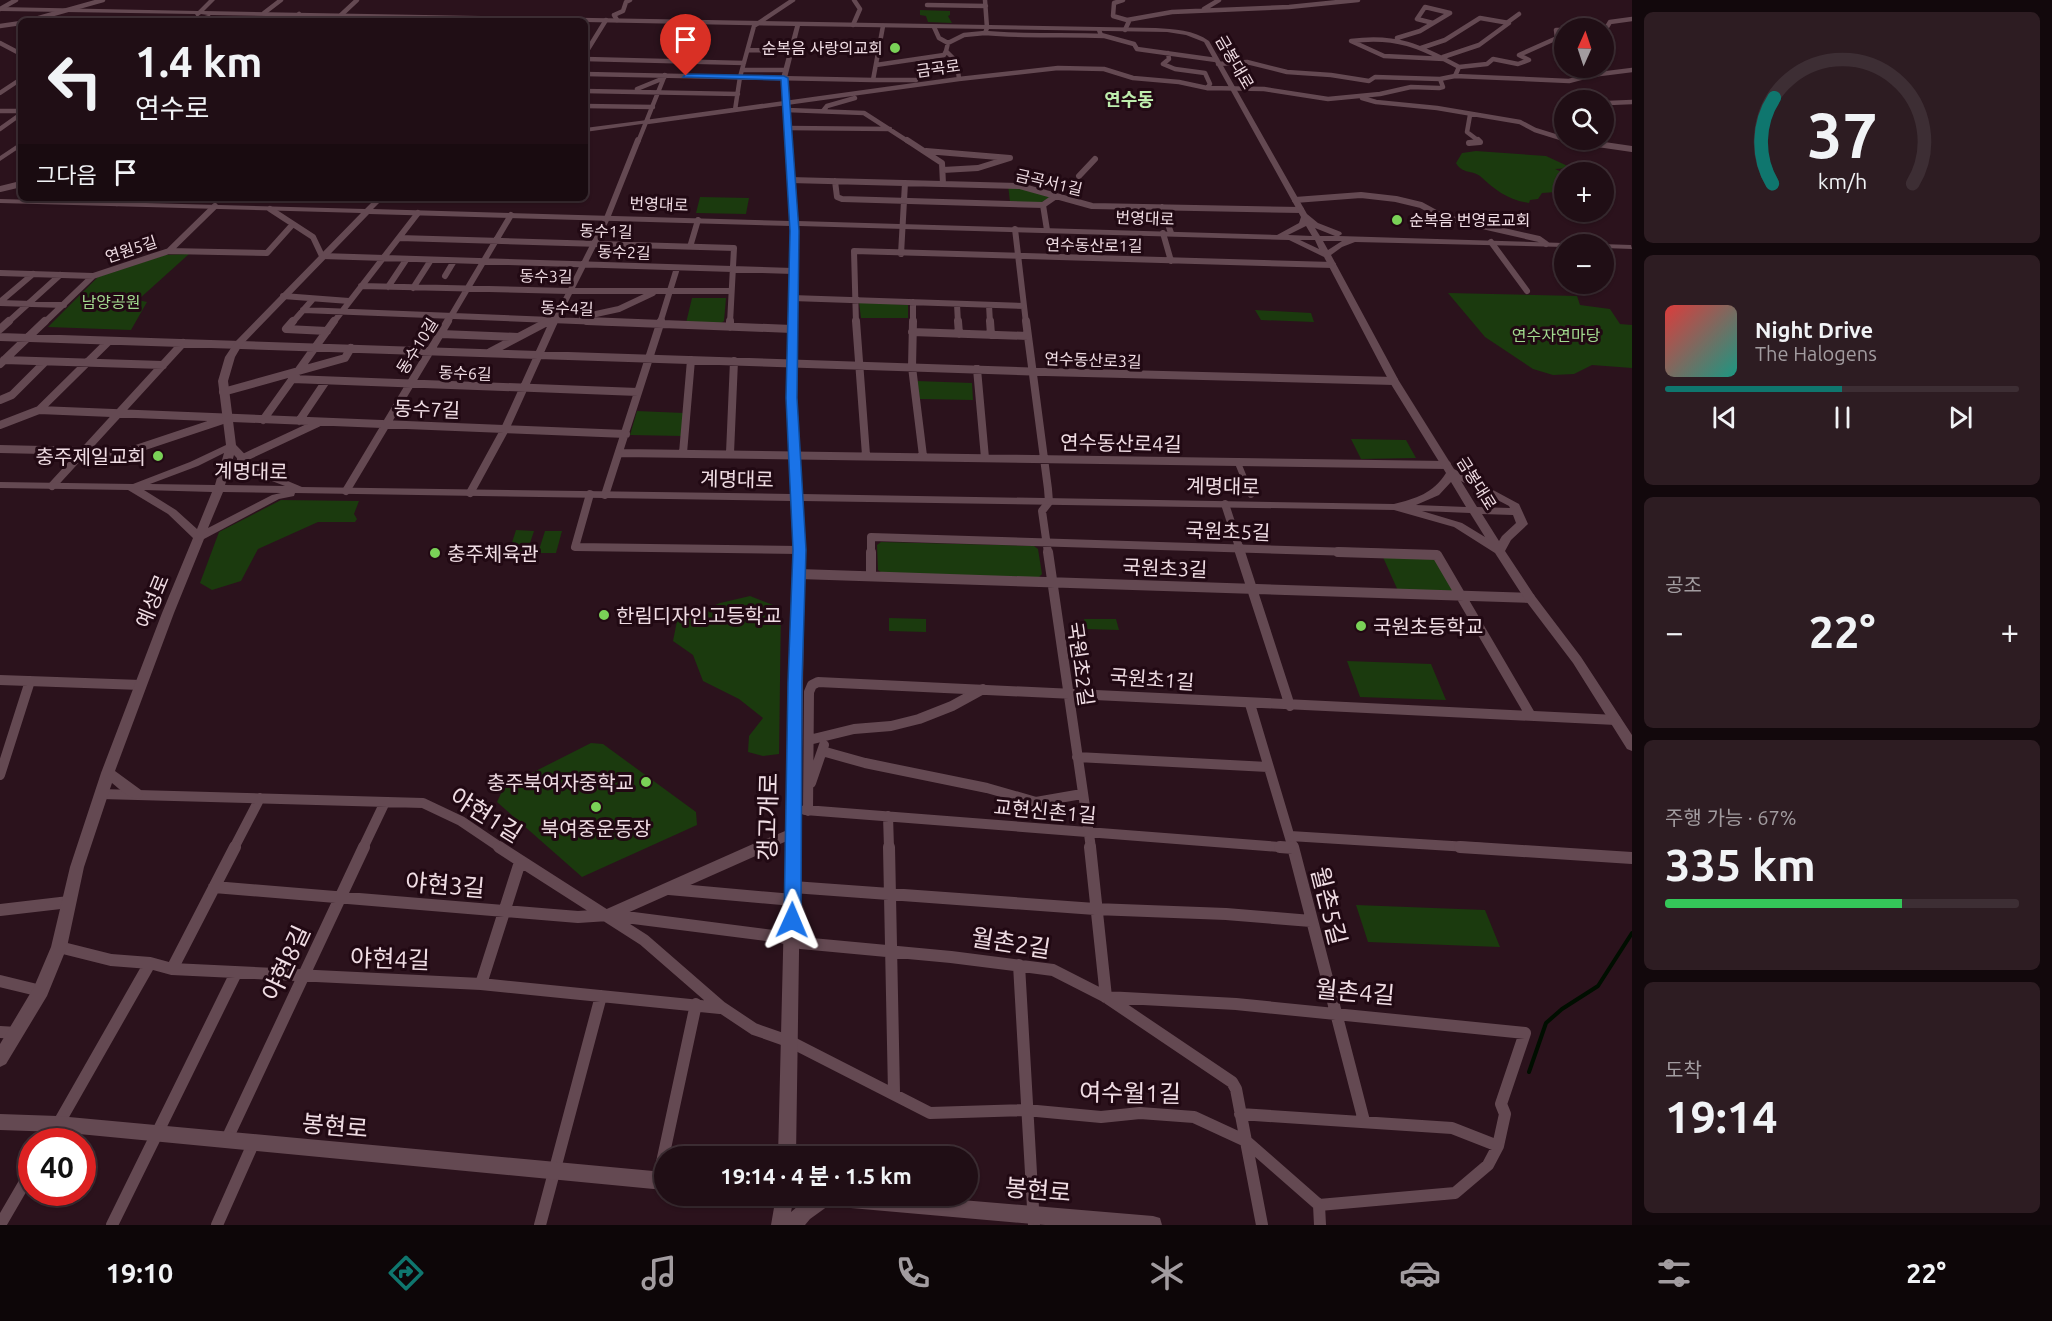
<!DOCTYPE html>
<html lang="ko">
<head>
<meta charset="utf-8">
<style>
  :root { --surface:#200e15; --page:#2d1c22; --text:#f1f3f6; --muted:#a29ca0; --line:#3d2e34; --accent:#0f766e }
  body { margin:0; font-family:Ubuntu,"Noto Sans KR",sans-serif; background:var(--page); color:var(--text); height:100vh; display:flex; flex-direction:column; font-size:22px; white-space:nowrap }
  * { box-sizing:border-box; margin:0 }
  p { font-size:20px; color:var(--muted) }
  .icon { flex:none; width:33px; height:33px; fill:none; stroke:currentColor; stroke-width:2; stroke-linecap:round; stroke-linejoin:round }
  .map { position:relative; flex:1; overflow:hidden }
  .side { display:flex; flex-direction:column; gap:12px; padding:12px; background:#12080c; width:420px }
  .side>* { flex:none }
  .hud { position:absolute; left:18px; top:18px; width:570px; height:183px; border-radius:9px; box-shadow:0 2px 4px #0004,0 0 0 2px var(--line); background:#200e15; color:var(--text); overflow:hidden }
  .needle { width:39px; rotate:3deg }
  .buttons { position:absolute; left:1554px; top:18px; display:grid; gap:12px }
  .buttons a { display:grid; place-items:center; width:60px; height:60px; border-radius:50%; background:var(--surface); box-shadow:0 2px 4px #0004,0 0 0 2px var(--line); font-size:30px }
  .speed { position:absolute; left:18px; top:1128px; display:flex; gap:12px; font-size:30px; font-weight:700; text-align:center }
  .speed>* { display:grid; place-content:center; width:78px; height:78px; border-radius:50%; background:var(--surface); box-shadow:0 2px 4px #0004,0 0 0 2px var(--line); line-height:1 }
  .speed .limit { border:9px solid #d22; background:#fff; color:#111 }
  .pin { position:absolute; display:grid; place-items:center; width:51px; height:51px; color:#fff; margin:-62px -26px; border-radius:50% 50% 50% 0; rotate:-45deg; box-shadow:0 0 6px #0007 }
  .pin .icon { rotate:45deg }
  .me { position:absolute; width:66px; margin:-33px; rotate:1deg; stroke-linejoin:round; filter:drop-shadow(0 0 4px #0008) }
  .turn { display:flex; align-items:center; gap:21px; height:126px; padding:0 18px; font-size:27px }
  .turn .icon { width:78px; height:78px; stroke-width:2.5 }
  .turn b { display:block; font-size:42px; line-height:51px }
  .then { display:flex; align-items:center; height:57px; padding:0 18px; background:#0003; gap:12px; font-size:22px }
  .big { font-size:45px; font-weight:700; line-height:1.1 }
  .side .card { flex:1; display:flex; flex-direction:column; justify-content:center; gap:9px; min-width:0; padding:0 21px; border-radius:9px; background:var(--page) }
  .side .dial { align-items:center; gap:0 }
  .dial svg { height:156px; overflow:visible; fill:none; stroke:var(--line); stroke-width:7; stroke-linecap:round; text-anchor:middle }
  .dial text { fill:var(--text); stroke:none }
  .song { display:flex; align-items:center; gap:18px }
  .cover { width:72px; height:72px; border-radius:9px; background:linear-gradient(135deg,hsl(0 70% 55%),hsl(170 70% 35%)) }
  .played { height:6px; border-radius:3px; background:linear-gradient(90deg,var(--accent) 50%,var(--line) 50%) }
  .keys { display:flex; justify-content:space-around; direction:ltr }
  .heat { display:flex; justify-content:space-between; align-items:center; font-size:33px; direction:ltr }
  .charge { height:9px; border-radius:4px; background:linear-gradient(90deg,#34c759 67%,var(--line) 0) }
  .trip { position:absolute; left:654px; top:1146px; width:324px; height:60px; border-radius:30px; background:var(--surface); box-shadow:0 2px 4px #0004,0 0 0 2px var(--line); font-weight:700; line-height:60px; text-align:center }
  .menu { display:flex; height:96px; justify-content:space-around; align-items:center; background:#0d0608; color:var(--muted) }
  .menu .icon { width:42px; height:42px }
  .menu .on { color:var(--accent) }
  .menu b { font-size:27px; color:var(--text) }
  main { display:flex; flex:1; min-height:0 }
  .map>svg:first-child { display:block }
  .green { fill:#1b3a0e }
  .lines { fill:none; stroke-linecap:round; stroke-linejoin:round }
  .stream { stroke:#000e00; stroke-width:4 }
  .pedestrian { stroke:#644952; stroke-width:6 }
  .minor-far4 { stroke:#644952; stroke-width:4.5 }
  .minor-far3 { stroke:#644952; stroke-width:6 }
  .minor-far2 { stroke:#644952; stroke-width:8 }
  .minor-far1 { stroke:#644952; stroke-width:10 }
  .minor { stroke:#644952; stroke-width:12 }
  .tertiary { fill:#644952; fill-rule:evenodd }
  .route { fill:#1a73e8; stroke:#114b97; stroke-width:1.5 }
  .poi-dot { fill:#7ad157; stroke:#210913; stroke-width:2 }
  .labels { text-anchor:middle; dominant-baseline:central; stroke-width:6; stroke-linejoin:round; paint-order:stroke }
  .far-poi-label { font-size:16px; fill:#f0dde4; stroke:#210913; text-anchor:end }
  .far-street-label { font-size:16px; fill:#f0dde4; stroke:#210913 }
  .far-park-label { font-size:16px; fill:#a2da8f; stroke:#210913 }
  .far-quarter-label { font-size:18px; font-weight:bold; fill:#beeead; stroke:#210913 }
  .street-label { font-size:20px; fill:#f0dde4; stroke:#210913 }
  .poi-label { font-size:20px; fill:#f0dde4; stroke:#210913; text-anchor:start }
  .near-street-label { font-size:24px; fill:#f0dde4; stroke:#210913 }
</style>
</head>
<body>
<main>
<div class="map">
<svg width="1632" height="1225" viewBox="0 0 1632 1225">
  <rect width="100%" height="100%" fill="#2b121c"/>
  <path class="green" d="M920 10 950 11V15L948 16 952 23 928 22 926 16 920 15Z
    M1476 151 1546 156 1572 168 1555 169 1564 173V182L1554 187 1556 192 1542 193 1538 199 1530 200 1529 203C1508 200 1495 190 1480 176 1472 170 1462 174 1456 163L1462 153Z
    M1008 185 1049 194V198L1040 203 1010 202Z
    M700 197 749 198 746 214 696 213Z
    M189 254 138 300 147 302 131 330 48 327 98 277 165 255Z
    M1448 293 1577 296 1580 305 1610 309 1620 324 1632 325V368L1592 365 1574 374 1553 375 1533 369 1485 337Z
    M692 298H726L724 321 720 324 686 323Z
    M859 302 908 305V318H861Z
    M1255 310 1311 313 1314 322 1261 320Z
    M917 381 972 383 973 400 920 399Z
    M637 411 684 413 682 436 630 435Z
    M1351 439 1406 440 1416 458 1361 459Z
    M281 500 359 501 354 514 357 519 355 522H318L258 549 241 581 212 590 200 583 219 532Z
    M516 530 534 531 527 552H509Z
    M545 531H562L556 553H538Z
    M881 542 1034 546 1038 549 1042 574 1038 578 882 573 878 570 877 545Z
    M1382 555 1433 556 1454 592 1399 593Z
    M750 596 781 608 779 754 763 756 748 752 749 736 763 718 739 699 703 681 693 655 673 641 677 621 720 603Z
    M889 618 926 619V632L889 631Z
    M1084 619H1116L1119 630 1086 629Z
    M1347 661 1431 664 1446 700 1360 697Z
    M591 743 603 744 696 812 697 825 582 877 497 802 504 787Z
    M1356 905 1485 910 1500 947 1368 942Z"/>
  <g class="lines">
    <path class="stream" d="M1529 1072 1546 1023 1562 1009 1598 986 1632 933"/>
    <path class="pedestrian" d="M1238 463 1251 495"/>
    <path class="minor-far4" d="M1123 0 1114 3 1113 16 1127 20
      M927 5 986 6
      M0 9 16 0
      M1204 9 1219 0
      M264 13 281 0
      M341 15 357 0
      M617 20 614 15 623 11 626 2 630 0
      M28 21 103 0
      M290 21 299 14
      M1508 22 1519 14
      M853 25 860 9 854 0
      M0 26 21 23
      M934 27 939 38 948 43 946 51 957 62 959 79
      M1099 30 1101 35 1134 44 1137 49 1216 60
      M1125 30 1129 21 1127 20 1172 12 1289 7 1358 0
      M1604 32 1610 22 1632 19
      M985 33C1025 37 1064 34 1104 36
      M1397 38 1420 31 1450 13 1425 7 1417 19 1433 23
      M0 43 21 54
      M948 43 964 35 985 33 987 28 985 0
      M1421 48 1445 40 1480 18 1509 23 1479 45 1443 57
      M749 50 793 51
      M1168 53 1169 59 1163 64 1175 69 1205 73 1210 84 1207 88
      M585 54 606 20
      M585 59 744 63
      M1218 64 1247 62 1287 72 1331 75 1369 81 1375 77 1440 79
      M876 65 944 55 946 51
      M1459 67 1487 64 1493 59 1518 64 1529 60 1519 55 1557 38 1556 30H1564
      M742 70H786
      M585 74 873 80 883 26
      M1455 76 1569 81 1592 75 1632 70
      M873 80H916
      M637 89 664 78
      M585 91 738 94
      M0 93 21 79
      M1362 98 1376 102 1437 108 1520 122 1535 130 1564 139
      M585 106 653 107
      M735 110 740 77 754 26 793 0
      M787 110 864 113 909 142
      M1604 110 1608 103 1632 102
      M0 111H21
      M823 111 827 106 855 98
      M1470 115 1467 132 1480 142
      M1564 117 1562 118 1564 121
      M647 122 959 79 1058 68 1104 69 1133 78 1179 82 1207 88 1264 89 1328 99 1380 94 1411 87 1439 88 1443 87 1440 79 1455 76 1459 67C1420 46 1396 35 1351 41L1384 56 1444 59
      M788 128 890 129
      M0 129 21 114
      M1567 140 1581 142
      M638 142 665 75"/>
    <path class="minor-far3" d="M907 140 942 163 943 184
      M1570 140 1632 149
      M1469 143 1480 142 1478 140
      M926 151 1010 158 978 168 943 170
      M1079 176 1095 159
      M790 180 1020 186 1092 206 1301 210
      M835 181 837 197 842 199 1043 205
      M0 189 21 184
      M1295 200 1361 195 1396 199 1421 205 1443 217 1539 239 1546 244
      M117 203 123 198
      M1162 207 1171 233
      M270 209 313 237 322 256 793 271
      M1015 229 1026 323
      M1047 230 1043 205 1056 196
      M1163 233 1171 261
      M399 238 734 248 730 323
      M1491 242 1527 291
      M690 247 698 220
      M169 251 215 206
      M901 254 905 183
      M0 273 93 276
      M445 276 454 261
      M361 286 568 291H731
      M388 287 406 260
      M413 288 431 260
      M283 296 349 301
      M792 298 1024 306
      M0 302 33 274
      M0 303 64 305
      M957 304 958 323
      M989 305 990 323
      M303 310 625 323
      M582 317 619 309 653 293
      M7 323 60 275
      M44 323 93 276 169 251 267 253 293 224
      M292 323 313 299
      M333 323 418 213
      M447 323 511 215
      M554 323 607 218 638 140
      M660 323 677 268
      M856 323 854 251 1333 265
      M913 323V302"/>
    <path class="minor-far2" d="M293 321 286 329 327 331
      M587 321 792 329
      M856 321 866 455
      M913 321 912 367 923 456
      M958 321 959 334
      M990 321 991 335
      M1026 321 1048 489 1049 502 1042 511 1048 553
      M730 327V321
      M0 329 9 321
      M912 332 1028 336
      M441 334 518 337
      M0 337 1045 372 1394 381
      M490 352 547 322
      M4 360 163 365
      M0 364 45 321
      M977 369 985 458
      M292 379 638 392
      M223 392 345 358 351 348
      M0 400 12 395 45 362
      M39 410 626 434
      M263 420 334 321
      M299 421 326 381
      M0 425 39 410 109 341
      M0 449 127 452 223 420
      M621 453 1447 465
      M683 453 691 360
      M730 453 734 361
      M241 459 318 423
      M52 486 183 343
      M346 491 448 321
      M470 493 505 429 554 321
      M590 494 575 547 799 550
      M605 495 661 321
      M1225 504 1241 553
      M871 553V537L1385 553"/>
    <path class="minor-far1" d="M871 552V576
      M1048 552 1091 848
      M1240 552 1290 706
      M1338 552 1437 555 1531 716
      M799 574 1530 598
      M0 680 141 685
      M1250 704 1293 848
      M809 740 854 729 891 726 919 719 952 706 983 689
      M822 751 865 763 987 788 1036 802 1082 794
      M1077 757 1268 767
      M0 775 30 681
      M811 783 824 745
      M101 794 423 803 461 821 501 848
      M805 810 1293 848
      M808 811 809 692 812 685 818 682C1084 693 1350 708 1616 720
      M888 816 889 848
      M1290 836 1484 848
      M234 848 260 798
      M363 848 385 802
      M758 848 793 833"/>
    <path class="minor" d="M499 847 644 940 721 1007 754 1029 791 1042 930 1113 1026 1110 1101 1117 1140 1113 1194 1117 1246 1141 1319 1205 1455 1193 1488 1165 1498 1146 1505 1114 1501 1104 1525 1033 1236 1004 1106 997 1090 847
      M889 847 894 1093
      M1280 847 1293 848
      M1293 847 1364 1121
      M1460 847 1632 858
      M214 887 578 917 608 915 761 847
      M793 887 1095 909 1226 914 1311 921
      M669 889 793 900
      M0 910 69 902
      M610 915 781 937 801 943 951 957 1053 970 1106 997 1232 1082 1236 1089 1262 1225
      M59 947 111 960 150 963 172 969 481 984 720 1008
      M1019 965 1034 1225
      M172 969 235 847
      M0 981 41 991
      M481 984 520 862
      M0 1032 17 1033
      M1240 1114 1452 1128 1498 1146
      M226 1141 364 847
      M48 1142 150 963
      M658 1181 696 1004
      M1319 1205 1320 1225
      M0 1225 32 1170
      M112 1225 236 973
      M217 1225 253 1144
      M540 1225 601 996"/>
    <path class="tertiary" d="M209 0H215L204 11 1156 28C1174 29 1194 30 1209 41L1307 214 1318 223 1341 232 1342 234 1339 236 1564 243 1568 244H1564V247L1355 242 1342 247 1331 255 1399 381 1454 469 1519 504 1528 524 1511 540 1505 551 1534 595 1581 657 1632 735V751L1627 749 1573 663 1526 601 1495 553 1454 527 1394 510 802 501 805 550 796 1156H778L793 550 791 501 295 493 294 496 279 499 204 539 174 613 115 771 141 790 143 794 141 798C130 801 120 789 112 783L84 867 67 947 47 996 6 1064 0 1067V1044L34 987 51 947 70 867 101 773 162 613 193 538 168 514 128 490 0 488V482L133 484 190 462 226 445 218 381 225 357 235 342 361 213 0 203V199L365 209 376 198H384L373 209 790 221 781 78 795 26 210 15 211 17 186 21 208 15 201 14 197 17 195 14 0 11V7L198 11ZM800 26 1167 32 1186 35 1204 42 1301 217 1299 223 1277 235 798 221 787 78ZM369 214 791 226 787 398 791 494 302 487 259 469 236 445 228 381 235 357 242 345ZM799 226 1289 240 1324 257 1389 381 1446 473C1434 493 1415 499 1394 504L802 494 797 398ZM1306 226 1312 236 1288 235ZM1315 228 1335 236H1337H1320ZM1300 240H1315L1319 249ZM1323 241H1342L1328 250ZM224 453 215 485 150 484 198 466ZM234 455 251 473 285 486 225 485ZM1461 481 1509 506 1510 508 1477 507ZM1451 482 1466 507 1416 505 1439 495ZM144 490 212 492 197 529 176 510ZM223 492 281 493 272 495 208 528ZM1422 511 1470 513 1485 537 1462 523ZM1482 514 1513 515 1516 523 1502 536 1499 541Z
      M647 120 649 121V123L585 132V128Z
      M21 142V147L0 161V156Z
      M1601 244 1631 245 1632 249 1604 248V244Z
      M0 1114 58 1116 664 1172V1190L58 1132 0 1130Z
      M776 1196H794L791 1212 805 1200 803 1196H914L1153 1216 1160 1218 1162 1225H1045L828 1206 810 1219 805 1225H771Z"/>
  </g>
  <path class="route" d="M686 74 784 76 788 78 799 231 797 398 806 550 802 682 801 920 798 925 792 927 786 925 784 920 788 682 793 550 786 398 790 231 781 80 683 77Z"/>
  <g class="poi-dot">
    <circle cx="895" cy="48" r="6"/>
    <circle cx="1397" cy="220" r="6"/>
    <circle cx="158" cy="456" r="6"/>
    <circle cx="435" cy="553" r="6"/>
    <circle cx="604" cy="615" r="6"/>
    <circle cx="1361" cy="626" r="6"/>
    <circle cx="646" cy="782" r="6"/>
    <circle cx="596" cy="807" r="6"/>
  </g>
  <g class="labels">
    <g class="far-poi-label">
      <text x="883" y="48">순복음 사랑의교회</text>
      <text x="1409" y="220" text-anchor="start">순복음 번영로교회</text>
    </g>
    <g class="far-street-label">
      <text transform="translate(1235 62) rotate(60)">금봉대로</text>
      <text transform="translate(938 68) rotate(-8)">금곡로</text>
      <text transform="translate(1049 182) rotate(13)">금곡서1길</text>
      <text transform="translate(659 204) rotate(2)">번영대로</text>
      <text transform="translate(1145 218) rotate(2)">번영대로</text>
      <text transform="translate(606 231) rotate(2)">동수1길</text>
      <text transform="translate(1094 245) rotate(1)">연수동산로1길</text>
      <text transform="translate(131 249) rotate(-18)">연원5길</text>
      <text transform="translate(624 252) rotate(2)">동수2길</text>
      <text transform="translate(546 276) rotate(1)">동수3길</text>
      <text transform="translate(567 308) rotate(2)">동수4길</text>
      <text transform="translate(417 346) rotate(-58)">동수10길</text>
      <text transform="translate(1093 360) rotate(2)">연수동산로3길</text>
      <text transform="translate(465 373) rotate(2)">동수6길</text>
      <text transform="translate(1477 483) rotate(58)">금봉대로</text>
    </g>
    <g class="far-park-label">
      <text x="111" y="302">남양공원</text>
      <text x="1556" y="335">연수자연마당</text>
    </g>
    <g class="far-quarter-label">
      <text x="1129" y="99">연수동</text>
    </g>
    <g class="street-label">
      <text transform="translate(427 409) rotate(2)">동수7길</text>
      <text transform="translate(1121 443) rotate(1)">연수동산로4길</text>
      <text transform="translate(251 471) rotate(1)">계명대로</text>
      <text transform="translate(737 479) rotate(1)">계명대로</text>
      <text transform="translate(1223 486) rotate(1)">계명대로</text>
      <text transform="translate(1228 531) rotate(2)">국원초5길</text>
      <text transform="translate(1165 568) rotate(2)">국원초3길</text>
      <text transform="translate(152 601) rotate(-68)">예성로</text>
      <text transform="translate(1081 664) rotate(82)">국원초2길</text>
      <text transform="translate(1152 679) rotate(4)">국원초1길</text>
      <text transform="translate(1045 811) rotate(5)">교현신촌1길</text>
    </g>
    <g class="poi-label">
      <text x="146" y="456" text-anchor="end">충주제일교회</text>
      <text x="447" y="553">충주체육관</text>
      <text x="616" y="615">한림디자인고등학교</text>
      <text x="1373" y="626">국원초등학교</text>
      <text x="634" y="782" text-anchor="end">충주북여자중학교</text>
      <text x="596" y="828" text-anchor="middle">북여중운동장</text>
    </g>
    <g class="near-street-label">
      <text transform="translate(486 815) rotate(32)">야현1길</text>
      <text transform="translate(768 817) rotate(-89)">갱고개로</text>
      <text transform="translate(445 885) rotate(5)">야현3길</text>
      <text transform="translate(1329 906) rotate(76)">월촌5길</text>
      <text transform="translate(1011 943) rotate(9)">월촌2길</text>
      <text transform="translate(390 959) rotate(2)">야현4길</text>
      <text transform="translate(286 963) rotate(-65)">야현8길</text>
      <text transform="translate(1355 992) rotate(5)">월촌4길</text>
      <text transform="translate(1130 1093) rotate(1)">여수월1길</text>
      <text transform="translate(335 1126) rotate(5)">봉현로</text>
      <text transform="translate(1038 1190) rotate(5)">봉현로</text>
    </g>
  </g>
</svg>
<div class="buttons">
<a><svg class="needle" viewBox="-14 -14 28 28"><path d="M0-13l5 13h-10z" fill="#e53935"/><path d="M0 13l5-13h-10z" fill="#a29ca0"/></svg></a>
<a><svg class="icon" aria-label="search" viewBox="0 0 24 24"><circle cx="10" cy="10" r="6"/><path d="M15 15l6 6"/></svg></a>
<a>+</a>
<a>−</a>
</div>
<div class="speed"><div class="limit">40</div></div>
<div class="pin" style="left:686px;top:76px;background:#d93025"><svg class="icon" aria-label="arrive" viewBox="0 0 24 24"><path d="M6 21V4h12l-3 4 3 4H6"/></svg></div>
<svg class="me" style="left:792px;top:920px" viewBox="-20 -20 40 40"><path d="M0-17L14 15 0 8-14 15z" fill="#1a73e8" stroke="#fff" stroke-width="4"/></svg>
<div class="trip">19:14 · 4 분 · 1.5 km</div>
<div class="hud">
<div class="turn"><svg class="icon" aria-label="left" viewBox="0 0 24 24"><path d="M17 20v-9H6M10 6l-5 5 5 5"/></svg><div><b>1.4 km</b>연수로</div></div>
<div class="then">그다음<svg class="icon" aria-label="arrive" viewBox="0 0 24 24"><path d="M6 21V4h12l-3 4 3 4H6"/></svg></div>
</div>
</div>
<section class="side">
<div class="card dial"><svg viewBox="0 0 100 80">
<path d="M14 69A42 42 0 1 1 86 69"/>
<path d="M14 69A42 42 0 0 1 15 25" stroke="#0f766e"/>
<text x="50" y="56" font-size="32" font-weight="700">37</text>
<text x="50" y="72" font-size="11">km/h</text>
</svg></div>
<div class="card">
<div class="song"><i class="cover"></i><div><b>Night Drive</b><p>The Halogens</p></div></div>
<div class="played"></div>
<div class="keys"><svg class="icon" aria-label="previous" viewBox="0 0 24 24"><path d="M18 5L8 12l10 7zM5 5v14"/></svg><svg class="icon" aria-label="pause" viewBox="0 0 24 24"><path d="M8 5v14M16 5v14"/></svg><svg class="icon" aria-label="next" viewBox="0 0 24 24"><path d="M6 5l10 7-10 7zM19 5v14"/></svg></div>
</div>
<div class="card"><p>공조</p>
<div class="heat"><a>−</a><b class="big">22°</b><a>+</a></div>
</div>
<div class="card"><p>주행 가능 · 67%</p><b class="big">335 km</b><div class="charge"></div></div>
<div class="card"><p>도착</p><b class="big">19:14</b></div>
</section>
</main>
<nav class="menu">
<b>19:10</b>
<svg class="icon on" aria-label="directions" viewBox="0 0 24 24"><path d="M12 3l9 9-9 9-9-9zM9 14v-3h6M13 9l2 2-2 2"/></svg>
<svg class="icon" aria-label="music" viewBox="0 0 24 24"><path d="M9 18V5l10-2v13"/><circle cx="6" cy="18" r="3"/><circle cx="16" cy="16" r="3"/></svg>
<svg class="icon" aria-label="phone" viewBox="0 0 24 24"><path d="M5 4h4l2 5-3 2q2 4 5 5l2-3 5 2v4C11 20 4 13 5 4z"/></svg>
<svg class="icon" aria-label="climate" viewBox="0 0 24 24"><path d="M12 3v18M4 7l16 10M4 17L20 7"/></svg>
<svg class="icon" aria-label="car" viewBox="0 0 24 24"><path d="M5 17H2v-5l4-1 3-4h7l3 4 3 1v5h-3M9 17h6M6 11h13"/><circle cx="7" cy="17" r="2"/><circle cx="17" cy="17" r="2"/></svg>
<svg class="icon" aria-label="filters" viewBox="0 0 24 24"><path d="M4 7h16M4 17h16"/><circle cx="9" cy="7" r="2"/><circle cx="15" cy="17" r="2"/></svg>
<b>22°</b>
</nav>
</body>
</html>
